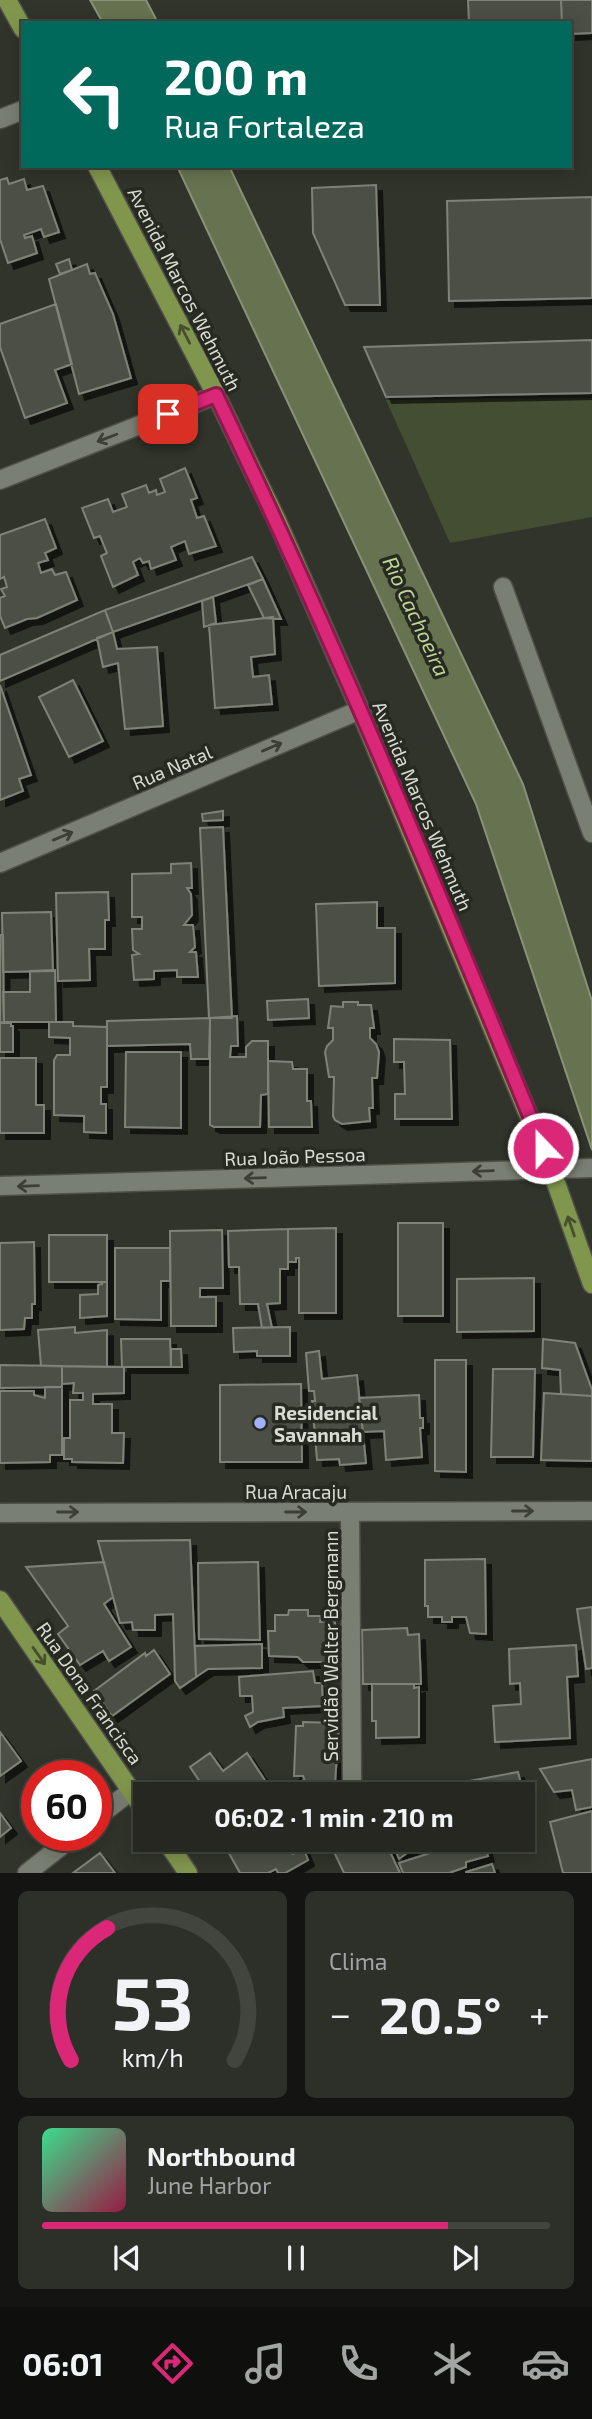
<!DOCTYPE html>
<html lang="pt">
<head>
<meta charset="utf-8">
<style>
  :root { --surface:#252720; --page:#2d2f29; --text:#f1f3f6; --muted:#a3a5a5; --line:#42443e; --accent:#db2777 }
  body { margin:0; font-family:"Exo 2",sans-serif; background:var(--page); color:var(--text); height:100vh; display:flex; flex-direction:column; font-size:26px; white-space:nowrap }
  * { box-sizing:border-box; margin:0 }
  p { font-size:23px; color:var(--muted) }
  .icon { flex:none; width:38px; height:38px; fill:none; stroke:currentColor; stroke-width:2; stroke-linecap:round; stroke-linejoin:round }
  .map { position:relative; height:1873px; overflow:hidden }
  .side { display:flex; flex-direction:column; gap:18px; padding:18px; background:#141512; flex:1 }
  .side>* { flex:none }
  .hud { position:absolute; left:21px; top:21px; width:551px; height:147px; border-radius:0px; box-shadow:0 4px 18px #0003,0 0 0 2px var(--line); background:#00695c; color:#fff; overflow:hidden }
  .speed { position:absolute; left:21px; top:1760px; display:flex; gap:14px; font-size:35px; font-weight:700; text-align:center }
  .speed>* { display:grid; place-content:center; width:91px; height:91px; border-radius:50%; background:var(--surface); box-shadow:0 4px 18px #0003,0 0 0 2px var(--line); line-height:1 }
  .speed .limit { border:10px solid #d22; background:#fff; color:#111 }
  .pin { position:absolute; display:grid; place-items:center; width:60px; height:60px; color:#fff; margin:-30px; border-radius:14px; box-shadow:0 4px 10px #0006 }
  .me { position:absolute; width:77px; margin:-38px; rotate:338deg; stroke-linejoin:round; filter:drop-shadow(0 0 5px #0008) }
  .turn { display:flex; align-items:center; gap:24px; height:147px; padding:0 28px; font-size:32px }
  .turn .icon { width:91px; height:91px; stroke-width:2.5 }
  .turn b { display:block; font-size:49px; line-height:60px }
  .big { font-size:52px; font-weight:700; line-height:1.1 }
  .side .card { flex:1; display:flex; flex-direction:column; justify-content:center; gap:10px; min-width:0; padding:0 24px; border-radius:10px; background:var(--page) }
  .side .dial { align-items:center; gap:0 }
  .dial svg { height:182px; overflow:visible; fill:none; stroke:var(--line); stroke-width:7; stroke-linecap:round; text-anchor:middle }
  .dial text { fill:var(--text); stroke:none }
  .song { display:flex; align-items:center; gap:21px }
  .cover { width:84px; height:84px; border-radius:10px; background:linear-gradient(135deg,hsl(150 70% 55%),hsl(340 70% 35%)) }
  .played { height:7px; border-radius:4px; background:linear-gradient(90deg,var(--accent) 80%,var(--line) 80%) }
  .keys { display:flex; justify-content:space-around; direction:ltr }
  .heat { display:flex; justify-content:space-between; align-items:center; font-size:38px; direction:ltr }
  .side .tiles { flex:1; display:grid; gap:18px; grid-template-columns:1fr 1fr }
  .card:last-child { grid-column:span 2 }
  .trip { position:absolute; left:133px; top:1782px; width:402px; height:70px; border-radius:0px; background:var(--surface); box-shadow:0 4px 18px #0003,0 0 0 2px var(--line); font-weight:700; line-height:70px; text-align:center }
  .menu { display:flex; height:112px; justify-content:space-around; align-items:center; background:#0f100d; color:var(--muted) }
  .menu .icon { width:49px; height:49px }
  .menu .current { color:var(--accent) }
  .menu b { font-size:32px; color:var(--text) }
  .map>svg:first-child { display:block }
  .green { fill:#444e32 }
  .water { fill:#677350; stroke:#899278; stroke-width:2 }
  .building { fill:#4c5045; stroke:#7e8277; stroke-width:2; filter:url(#shadow) }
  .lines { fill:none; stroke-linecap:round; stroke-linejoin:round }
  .minor-casing { stroke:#4f5149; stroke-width:21 }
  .tertiary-casing { stroke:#4f5149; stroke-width:21 }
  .primary-casing { stroke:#4f5149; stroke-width:21 }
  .minor { stroke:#7a7f73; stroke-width:18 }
  .tertiary { stroke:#7a7f73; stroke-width:18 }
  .primary { stroke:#81964d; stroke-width:18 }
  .oneway { stroke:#465030 }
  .oneway2 { stroke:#3c3f36 }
  .route-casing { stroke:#8e194d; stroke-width:18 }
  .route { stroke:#db2777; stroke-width:12 }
  .poi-dot { fill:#a1b2fd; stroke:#272a21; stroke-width:2.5 }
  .labels { text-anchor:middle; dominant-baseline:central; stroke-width:7; stroke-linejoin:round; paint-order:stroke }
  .street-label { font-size:19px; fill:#d9dbd5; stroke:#272a21 }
  .poi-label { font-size:19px; font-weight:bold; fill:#d9dbd5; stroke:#272a21; text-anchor:start }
  .water-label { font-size:21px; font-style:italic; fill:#c0d598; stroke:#272a21 }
</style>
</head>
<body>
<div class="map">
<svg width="592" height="1873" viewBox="0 0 592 1873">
  <defs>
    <filter id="shadow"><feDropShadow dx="6" dy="6" stdDeviation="0" flood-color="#0009"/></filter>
  </defs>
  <rect width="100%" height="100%" fill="#31342b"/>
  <path class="green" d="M592 398V517L450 543 386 400Z"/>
  <path class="water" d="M90 0H146L158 23H103Z
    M177 166H229L523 784 592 1001V1150L476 804Z"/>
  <path class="building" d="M468 0H561L562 23H469Z
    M561 0H592V33L570 34V23H562Z
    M7 178 9 184 24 179 27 190 43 186 59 232 44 237 41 229 24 235 25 238 32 236 37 253 8 263 0 239V180Z
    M376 185 380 305H345L313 233 312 188Z
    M592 197V298L449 301 447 201Z
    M69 259 72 270 60 274 56 264Z
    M87 264 90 274 95 273 113 314 131 378 79 394 49 279Z
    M56 304 72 364 55 370 67 403 25 418 0 347V324Z
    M592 340V393L386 397 364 347Z
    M185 468 197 498 191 500 197 518 204 516 216 546 189 554 185 541 171 547 176 560 151 569 149 561 143 563 140 558 133 562 138 575 113 587 101 556 107 553 100 536 94 538 82 508 108 499 113 512 127 507 122 494 146 485 149 493 156 490 157 495 165 492 160 479Z
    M45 519 56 548 45 553 48 560 38 563 41 573 52 569 55 575 66 572 77 600 37 618 27 619 5 628 0 616V598L5 596 1 589 7 587 4 577 0 579V535Z
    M252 557 263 579 113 632 105 610Z
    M263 579 281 619 264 618 248 585Z
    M213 597 216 623 204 627 202 601Z
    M105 610 113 632 0 681V655Z
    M273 617 275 654 251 657 253 677 269 675 272 704 215 708 209 625Z
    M113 632 117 649 157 647 163 726 125 729 118 663 103 667 97 638Z
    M73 680 103 741 69 757 39 697Z
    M0 685 31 775 19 779 23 791 0 800Z
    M223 811V820L203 821 202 814Z
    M223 827 232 1018H209L200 828Z
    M191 863 192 888H187L191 894 192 915 184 925H193L195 947 190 952H196L198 977H177V970L154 971V979L134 980 132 955 139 954 133 950 132 929H142V917H132V874L171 873V864Z
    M108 892 109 920H105V949H89L90 980 58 981 56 893Z
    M377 902V928H395V983L319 986 316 904Z
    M51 912 53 971 3 972 2 913Z
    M0 935H3L4 1022 0 1023Z
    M55 970 56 1022H4L3 992H30V971Z
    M308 999 309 1018 268 1020 267 1001Z
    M343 1002H358V1005H371L374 1028H370V1038L376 1044 379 1052 377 1078H372L373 1108H369L370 1121 342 1124 335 1120 333 1116 334 1077H329L325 1052 327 1046 333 1040V1028H328L331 1006 343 1007Z
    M237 1016 238 1046H231L230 1057H246V1047L252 1041H268V1094L261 1095 260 1127H214L210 1125V1018Z
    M210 1018 209 1059H191L190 1044 107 1046V1021Z
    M49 1022H73V1026L107 1027V1087H101V1104H106V1133L84 1132V1116L54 1115V1060L57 1055H70V1038L49 1037Z
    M0 1023H11V1026H13V1052H0Z
    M394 1039 450 1040 452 1119H395V1094H405L404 1062H394Z
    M126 1052H181V1128L125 1127Z
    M0 1058H36V1105H44V1133H0Z
    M268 1061 292 1062 293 1069H307V1101H311L312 1127H269Z
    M398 1223H443V1316H398Z
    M336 1228V1313H299V1258H296V1262H288V1229Z
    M288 1229V1269H280V1303L267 1304 272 1328H262L258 1304H240L239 1267H229L228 1231Z
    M222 1230 223 1288H200V1297H216V1326H171L170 1231Z
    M49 1235H107V1282H49Z
    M34 1242 35 1304H32V1318H25L24 1329 0 1330V1243Z
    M115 1248H170V1281H161V1320L115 1319Z
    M534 1278V1331L457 1332V1279Z
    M102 1282H107V1316L80 1318V1295L98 1294V1285L102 1284Z
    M75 1327V1333L107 1330V1367L41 1366 38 1330Z
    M290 1327V1356H257V1351L234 1352 233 1328Z
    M121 1339H170L171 1367H122Z
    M543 1339 575 1343 592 1390V1396L561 1394 560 1370 542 1368Z
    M171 1349H181L182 1367H171Z
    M319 1351 322 1379 357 1375 366 1463 340 1465 339 1459 317 1460 312 1401H315L314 1391H309L306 1353Z
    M435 1360H466V1472L435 1471Z
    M0 1365 62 1366V1387L0 1388Z
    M62 1366 124 1367V1393L93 1394V1404H112V1433H124L123 1463 72 1462V1459H64V1438H70V1400H83V1393H73L74 1383 62 1384Z
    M493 1369H535L533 1457H491Z
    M301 1384 302 1462H220V1385Z
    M45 1387H62V1455H50V1462L0 1463V1391H34V1395L45 1398Z
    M544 1393 592 1396V1461L541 1460Z
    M419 1395 420 1418H423V1428H420L422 1457 386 1460 384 1431 363 1432 359 1398Z
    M190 1540 196 1677 180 1688 175 1681 173 1614 155 1615V1630H133L132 1622 120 1623 98 1541Z
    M485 1559 486 1634 470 1633 466 1617H452V1622H442V1617H428V1606H425V1560Z
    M104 1562 113 1597 104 1604 131 1647 109 1661 103 1651 80 1665 58 1634 68 1626 26 1567Z
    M258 1562 260 1640 199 1639 198 1563Z
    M592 1607V1668L586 1669 577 1609Z
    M289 1610H308V1616H321L320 1622 335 1621V1662H303L298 1657 269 1656 268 1631H275V1615H288Z
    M407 1628 408 1635 419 1634 421 1684H363L362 1630Z
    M262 1644V1668L208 1669 196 1677 195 1646Z
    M576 1645 578 1676 567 1677 570 1738 495 1742 493 1706 521 1704 520 1683 510 1684 509 1649Z
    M154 1650 170 1674 112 1716 94 1691 145 1653 146 1656Z
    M313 1671 315 1683H322L323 1706 283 1708 284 1717 258 1722 250 1727 245 1716 253 1712 252 1696H240L239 1677Z
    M372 1684H414V1688L419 1687V1737L376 1738V1721H372Z
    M303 1722 339 1723 335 1784H306L303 1776H294L296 1726H303Z
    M0 1732 21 1761 0 1776Z
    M210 1753 223 1771 247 1753 270 1788 261 1794H190L202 1785 190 1767Z
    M592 1759V1807L576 1810 572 1790 554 1792 540 1769Z
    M518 1772 529 1814 523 1815V1794H419L426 1789Z
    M304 1780 309 1794H284L282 1789Z
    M385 1786 386 1794H352V1787Z
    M592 1811V1873H563L550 1822Z
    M0 1813 11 1828 0 1837Z
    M221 1839H280L282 1843 286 1841 293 1854 303 1847 308 1860 285 1873H278L276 1869 268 1873H240Z
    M358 1839H384L400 1873H344L334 1852Z
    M391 1839H426L399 1859Z
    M474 1839H484L488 1856 466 1862V1867L449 1873H403L399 1863Z
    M100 1853 115 1873H73Z
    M492 1864 495 1873H466V1872Z"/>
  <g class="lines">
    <defs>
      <path id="minor" d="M0 119 23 110
        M0 480 216 395
        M503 587 592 833
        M0 863 360 710
        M350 1512 352 1780
        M96 1818 131 1791
        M27 1873 74 1836"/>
      <path id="tertiary" d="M0 1186 592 1168
        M0 1513 592 1511"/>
      <path id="primary" d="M7 0 23 29
        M97 166 216 395 277 521 360 710 551 1169 592 1284
        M0 1600 145 1811
        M165 1839 188 1873"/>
    </defs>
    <use href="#minor" class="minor-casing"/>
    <use href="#tertiary" class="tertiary-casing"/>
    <use href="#primary" class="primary-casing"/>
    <use href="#minor" class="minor"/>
    <use href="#tertiary" class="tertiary"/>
    <use href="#primary" class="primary"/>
  </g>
  <defs><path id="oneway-shaft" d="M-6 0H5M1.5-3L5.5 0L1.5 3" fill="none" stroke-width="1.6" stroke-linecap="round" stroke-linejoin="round" transform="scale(1.75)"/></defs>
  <g class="oneway">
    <use href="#oneway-shaft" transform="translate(185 334) rotate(-117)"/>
    <use href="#oneway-shaft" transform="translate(571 1226) rotate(-109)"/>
    <use href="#oneway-shaft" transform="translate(39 1656) rotate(55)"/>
  </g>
  <g class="oneway2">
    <use href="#oneway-shaft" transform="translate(107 438) rotate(159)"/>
    <use href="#oneway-shaft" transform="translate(272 747) rotate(-23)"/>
    <use href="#oneway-shaft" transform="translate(63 836) rotate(-23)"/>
    <use href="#oneway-shaft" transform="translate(483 1171) rotate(178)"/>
    <use href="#oneway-shaft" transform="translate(255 1178) rotate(178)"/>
    <use href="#oneway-shaft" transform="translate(28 1186) rotate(178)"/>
    <use href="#oneway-shaft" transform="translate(523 1511)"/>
    <use href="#oneway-shaft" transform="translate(68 1512)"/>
    <use href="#oneway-shaft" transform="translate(296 1512)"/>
  </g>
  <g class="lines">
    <defs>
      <path id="route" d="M168 414 216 395C335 641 440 895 543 1148"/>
    </defs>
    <use href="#route" class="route-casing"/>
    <use href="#route" class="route"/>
  </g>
  <circle class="poi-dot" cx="260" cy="1423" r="7"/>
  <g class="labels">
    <g class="street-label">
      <text transform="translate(185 289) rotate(63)">Avenida Marcos Wehmuth</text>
      <text transform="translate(172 767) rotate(-23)">Rua Natal</text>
      <text transform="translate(423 806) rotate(67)">Avenida Marcos Wehmuth</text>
      <text transform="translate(295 1156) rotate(-2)">Rua João Pessoa</text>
      <text x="296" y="1491">Rua Aracaju</text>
      <text transform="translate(330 1646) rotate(-90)">Servidão Walter Bergmann</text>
      <text transform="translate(90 1693) rotate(55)">Rua Dona Francisca</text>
    </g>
    <g class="poi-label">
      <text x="274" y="1412">Residencial<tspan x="274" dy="22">Savannah</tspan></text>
    </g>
    <g class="water-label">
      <text transform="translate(417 616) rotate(65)">Rio Cachoeira</text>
    </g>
  </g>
</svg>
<div class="speed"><div class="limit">60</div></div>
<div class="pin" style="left:168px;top:414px;background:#d93025"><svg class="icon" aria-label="arrive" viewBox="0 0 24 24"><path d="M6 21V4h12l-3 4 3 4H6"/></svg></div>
<svg class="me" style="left:543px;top:1148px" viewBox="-20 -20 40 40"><circle r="17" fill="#db2777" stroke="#fff" stroke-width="3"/><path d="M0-11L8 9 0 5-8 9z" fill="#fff"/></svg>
<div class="trip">06:02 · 1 min · 210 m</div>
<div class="hud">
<div class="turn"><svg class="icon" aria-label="left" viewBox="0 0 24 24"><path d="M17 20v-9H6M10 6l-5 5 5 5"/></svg><div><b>200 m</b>Rua Fortaleza</div></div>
</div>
</div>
<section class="side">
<div class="tiles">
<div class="card dial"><svg viewBox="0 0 100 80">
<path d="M14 69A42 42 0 1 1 86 69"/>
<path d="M14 69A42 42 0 0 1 30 11" stroke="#db2777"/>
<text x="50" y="56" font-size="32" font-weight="700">53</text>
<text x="50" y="72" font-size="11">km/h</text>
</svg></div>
<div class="card"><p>Clima</p>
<div class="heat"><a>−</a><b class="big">20.5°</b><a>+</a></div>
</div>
<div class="card">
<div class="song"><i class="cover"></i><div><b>Northbound</b><p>June Harbor</p></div></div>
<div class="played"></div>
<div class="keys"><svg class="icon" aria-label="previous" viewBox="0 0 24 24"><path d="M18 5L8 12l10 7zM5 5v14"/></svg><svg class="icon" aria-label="pause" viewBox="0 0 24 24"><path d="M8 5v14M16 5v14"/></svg><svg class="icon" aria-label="next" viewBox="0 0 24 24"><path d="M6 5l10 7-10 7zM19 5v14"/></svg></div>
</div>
</div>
</section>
<nav class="menu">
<b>06:01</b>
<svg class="icon current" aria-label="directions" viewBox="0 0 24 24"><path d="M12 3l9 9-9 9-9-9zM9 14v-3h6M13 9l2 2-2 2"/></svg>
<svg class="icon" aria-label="music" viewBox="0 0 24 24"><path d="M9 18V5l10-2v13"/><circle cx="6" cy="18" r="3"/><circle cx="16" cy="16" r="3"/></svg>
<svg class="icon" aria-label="phone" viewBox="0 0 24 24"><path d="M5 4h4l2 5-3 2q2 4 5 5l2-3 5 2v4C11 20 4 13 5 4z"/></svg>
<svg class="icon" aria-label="climate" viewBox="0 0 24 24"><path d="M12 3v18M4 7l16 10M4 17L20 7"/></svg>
<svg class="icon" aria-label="car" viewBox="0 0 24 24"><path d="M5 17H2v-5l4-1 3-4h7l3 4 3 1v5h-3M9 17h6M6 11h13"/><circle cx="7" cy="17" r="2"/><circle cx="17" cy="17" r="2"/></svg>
</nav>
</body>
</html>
